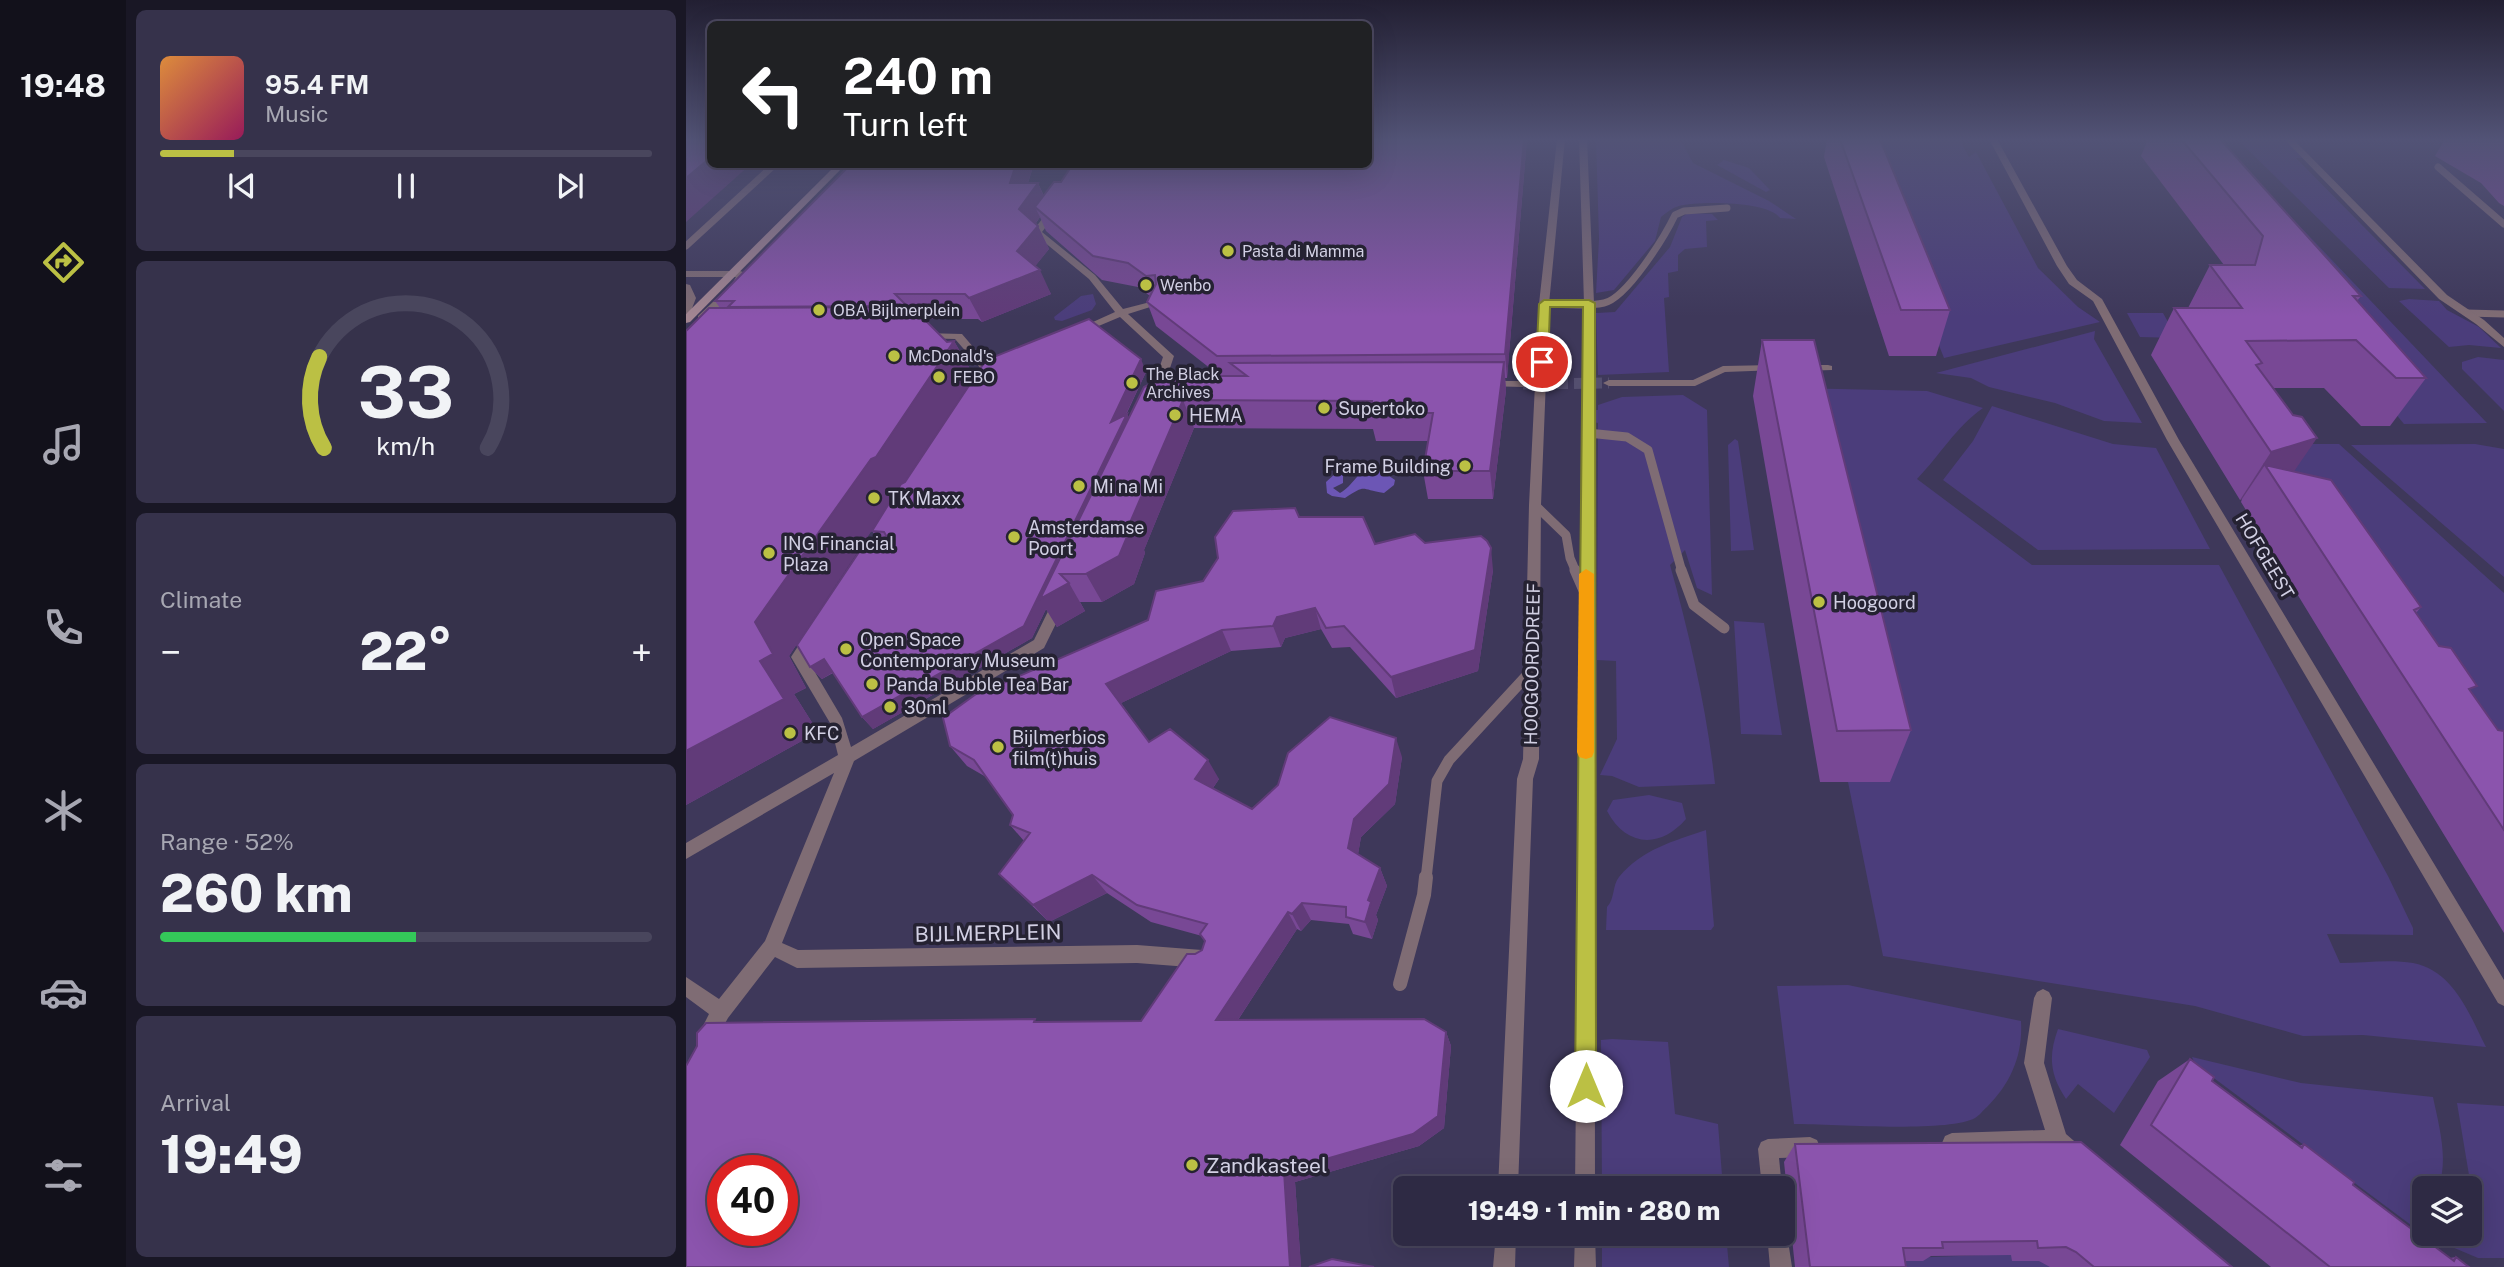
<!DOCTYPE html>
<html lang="en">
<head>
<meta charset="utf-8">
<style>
  :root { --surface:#2e2a44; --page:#36324b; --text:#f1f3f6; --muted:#a7a7b2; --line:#49465d; --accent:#bbc044 }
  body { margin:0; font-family:"Public Sans",sans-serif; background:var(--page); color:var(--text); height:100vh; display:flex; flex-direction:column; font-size:26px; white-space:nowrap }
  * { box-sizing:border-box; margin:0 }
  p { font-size:23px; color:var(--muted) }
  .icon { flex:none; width:38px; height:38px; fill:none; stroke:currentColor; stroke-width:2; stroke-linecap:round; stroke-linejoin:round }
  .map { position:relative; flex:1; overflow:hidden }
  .details { display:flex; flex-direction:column; gap:10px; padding:10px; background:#191725; width:560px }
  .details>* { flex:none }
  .hud { position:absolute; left:21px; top:21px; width:665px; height:147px; border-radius:10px; box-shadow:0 7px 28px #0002,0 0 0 2px var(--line); background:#202124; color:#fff; overflow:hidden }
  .buttons { position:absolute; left:1726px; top:1176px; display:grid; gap:14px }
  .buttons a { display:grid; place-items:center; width:70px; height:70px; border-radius:10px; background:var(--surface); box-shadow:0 7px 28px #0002,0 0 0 2px var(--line); font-size:35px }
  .speed { position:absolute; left:21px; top:1155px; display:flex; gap:14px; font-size:35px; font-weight:700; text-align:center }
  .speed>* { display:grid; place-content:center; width:91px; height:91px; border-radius:50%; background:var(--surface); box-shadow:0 7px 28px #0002,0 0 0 2px var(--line); line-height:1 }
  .speed .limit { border:10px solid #d22; background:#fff; color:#111 }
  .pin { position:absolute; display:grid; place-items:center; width:60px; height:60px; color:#fff; margin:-30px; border:4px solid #fff; border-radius:50%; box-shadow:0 2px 7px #0007 }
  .me { position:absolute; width:77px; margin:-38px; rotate:0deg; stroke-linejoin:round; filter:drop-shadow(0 0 5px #0008) }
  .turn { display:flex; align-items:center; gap:24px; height:147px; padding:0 21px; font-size:32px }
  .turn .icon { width:91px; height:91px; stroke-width:2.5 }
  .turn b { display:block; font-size:49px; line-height:60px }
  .big { font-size:52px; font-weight:800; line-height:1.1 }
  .details .widget { flex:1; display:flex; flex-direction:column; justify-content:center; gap:10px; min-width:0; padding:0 24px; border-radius:10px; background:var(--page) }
  .details .dial { align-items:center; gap:0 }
  .dial svg { height:182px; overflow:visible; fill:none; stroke:var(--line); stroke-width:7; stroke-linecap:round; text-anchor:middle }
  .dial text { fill:var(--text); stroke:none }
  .song { display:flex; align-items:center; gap:21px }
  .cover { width:84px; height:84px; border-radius:10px; background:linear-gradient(135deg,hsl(30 70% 55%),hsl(330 70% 35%)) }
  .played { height:7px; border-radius:4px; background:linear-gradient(90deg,var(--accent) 15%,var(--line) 15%) }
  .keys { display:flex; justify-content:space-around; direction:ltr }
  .heat { display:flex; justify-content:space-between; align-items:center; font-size:38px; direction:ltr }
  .charge { height:10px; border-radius:5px; background:linear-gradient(90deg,#34c759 52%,var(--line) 0) }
  .trip { position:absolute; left:707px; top:1176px; width:402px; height:70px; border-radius:10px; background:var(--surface); box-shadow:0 7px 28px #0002,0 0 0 2px var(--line); font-weight:800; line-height:70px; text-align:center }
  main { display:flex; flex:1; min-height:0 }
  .dock { display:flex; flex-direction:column; width:126px; justify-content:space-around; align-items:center; background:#12111b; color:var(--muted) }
  .dock .icon { width:49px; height:49px }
  .dock .selected { color:var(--accent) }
  .dock b { font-size:32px; color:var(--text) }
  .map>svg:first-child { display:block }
  .green { fill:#4b3d7b }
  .water { fill:#6c56b5 }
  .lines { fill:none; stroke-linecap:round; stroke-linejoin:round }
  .pedestrian-tunnel { stroke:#544f6f; stroke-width:11; stroke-dasharray:11 6; stroke-linecap:butt }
  .service-far3 { stroke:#7f6c74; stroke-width:7 }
  .service-far2 { stroke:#7f6c74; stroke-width:9 }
  .service-far1 { stroke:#7f6c74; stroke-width:11 }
  .service { stroke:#7f6c74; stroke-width:14 }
  .pedestrian { fill:#7f6c74; fill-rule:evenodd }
  .minor { fill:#7f6c74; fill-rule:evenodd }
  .tertiary { fill:#7f6c74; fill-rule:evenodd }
  .secondary { fill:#a38692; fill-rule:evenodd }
  .wall { fill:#784895; fill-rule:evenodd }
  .shaded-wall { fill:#613b79 }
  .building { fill:#8b54ad; stroke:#613b79; stroke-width:2; fill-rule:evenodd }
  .route { fill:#bbc044; stroke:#7a7d2c; stroke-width:2 }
  .slow { fill:#f59e0b }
  .poi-dot { fill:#bbc044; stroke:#252232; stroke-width:2.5 }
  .labels { text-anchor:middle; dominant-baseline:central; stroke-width:7; stroke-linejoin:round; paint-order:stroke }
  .far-poi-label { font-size:16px; fill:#d2d0e4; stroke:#252232; text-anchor:start }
  .poi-label { font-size:18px; fill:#d2d0e4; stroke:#252232; text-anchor:start }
  .street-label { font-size:18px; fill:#d2d0e4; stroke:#252232 }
  .near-street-label { font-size:21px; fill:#d2d0e4; stroke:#252232 }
  .near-poi-label { font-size:21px; fill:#d2d0e4; stroke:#252232; text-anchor:start }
</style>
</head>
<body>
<main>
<nav class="dock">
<b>19:48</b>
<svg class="icon selected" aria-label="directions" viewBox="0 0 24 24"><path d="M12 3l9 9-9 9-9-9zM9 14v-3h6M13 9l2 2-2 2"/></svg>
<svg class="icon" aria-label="music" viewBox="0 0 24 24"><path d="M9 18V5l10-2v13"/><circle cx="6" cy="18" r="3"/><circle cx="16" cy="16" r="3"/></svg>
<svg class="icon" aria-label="phone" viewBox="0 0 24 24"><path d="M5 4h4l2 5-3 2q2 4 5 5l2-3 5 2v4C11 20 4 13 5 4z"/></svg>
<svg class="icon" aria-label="climate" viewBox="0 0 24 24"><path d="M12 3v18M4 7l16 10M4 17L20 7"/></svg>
<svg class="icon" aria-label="car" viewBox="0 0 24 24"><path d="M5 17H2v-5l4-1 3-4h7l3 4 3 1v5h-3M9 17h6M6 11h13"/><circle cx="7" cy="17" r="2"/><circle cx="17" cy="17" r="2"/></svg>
<svg class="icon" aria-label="filters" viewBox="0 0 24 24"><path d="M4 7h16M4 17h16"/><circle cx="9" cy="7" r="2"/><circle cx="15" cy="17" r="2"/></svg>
</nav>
<section class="details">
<div class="widget">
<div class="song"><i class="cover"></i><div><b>95.4 FM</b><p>Music</p></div></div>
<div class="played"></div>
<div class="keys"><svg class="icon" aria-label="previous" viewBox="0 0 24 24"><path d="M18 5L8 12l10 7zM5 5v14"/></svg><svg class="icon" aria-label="pause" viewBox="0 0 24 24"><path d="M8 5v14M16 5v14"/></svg><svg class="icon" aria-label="next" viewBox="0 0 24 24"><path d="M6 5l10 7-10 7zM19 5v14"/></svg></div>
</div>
<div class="widget dial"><svg viewBox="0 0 100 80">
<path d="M14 69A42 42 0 1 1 86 69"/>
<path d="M14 69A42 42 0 0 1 12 29" stroke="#bbc044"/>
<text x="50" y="56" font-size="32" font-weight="700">33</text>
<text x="50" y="72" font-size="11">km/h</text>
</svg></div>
<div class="widget"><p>Climate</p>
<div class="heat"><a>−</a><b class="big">22°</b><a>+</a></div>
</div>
<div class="widget"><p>Range · 52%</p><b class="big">260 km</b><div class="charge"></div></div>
<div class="widget"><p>Arrival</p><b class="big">19:49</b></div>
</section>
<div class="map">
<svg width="1818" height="1267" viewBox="0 0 1818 1267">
  <rect width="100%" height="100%" fill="#3e385a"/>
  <path class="green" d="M910 139H992L997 144 1007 163 1083 201 1110 219 1094 218C1082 201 1013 201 993 206 986 208 981 212 975 217L969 241 928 290 910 293 913 239Z
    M1171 139H1273L1283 157 1290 152 1352 268 1392 307 1414 322 1258 358Z
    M1551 139H1598L1623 158H1610L1739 289 1703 288Z
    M1496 155 1547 156 1801 423 1718 424Z
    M1038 160 1063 168 1084 190 1080 192 1031 165Z
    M1002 213 1026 214 1032 220 1020 221 1021 247 999 249 992 255V271L982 273 983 297 978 298 983 372 912 375 910 313 929 312 984 247 996 217Z
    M407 294 410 304 406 310 376 321 369 320 368 317 395 296Z
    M1723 299 1753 301 1761 310 1793 327 1815 348 1783 345 1763 347 1713 301Z
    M1441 313H1477L1491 338 1454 337Z
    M1409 331 1408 339 1456 423 1418 421 1369 403 1303 387 1285 378 1250 373Z
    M1792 357 1818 360V411L1776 369V362Z
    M1109 388 1241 391 1297 408C1269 428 1255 454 1231 479L1346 565H1533L1702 876 1727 928V935L1641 934 1654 963C1677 963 1704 959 1727 963 1768 971 1783 1014 1800 1047L1677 1035 1617 1036 1509 1006 1197 956 1162 782H1195Z
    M997 395 1021 410 1026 595 1011 588 999 550 984 565C1004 636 1021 711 1029 784L953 787 926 776 914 775 931 739 930 661 911 660 912 423 906 422 908 410H912V405L936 397Z
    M1306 406 1427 444 1470 448 1524 549 1352 550 1257 480 1287 441Z
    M1049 439 1052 441 1068 550 1045 551 1042 445Z
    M1579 444H1653L1818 593V804Z
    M1789 444 1818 449V577L1665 445Z
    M1048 621 1078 623 1096 735 1055 734Z
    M963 795 996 803 1000 819C974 849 940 847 921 811L927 800Z
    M1020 830 1028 926 1025 930H920L921 907C929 899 926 886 933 877 956 849 988 841 1020 830Z
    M1162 985 1335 1021C1337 1055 1325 1083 1301 1107 1297 1110 1293 1116 1289 1118 1263 1133 1143 1124 1108 1124L1091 986Z
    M1372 1029 1461 1050 1464 1057 1428 1113 1392 1084 1380 1099C1364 1075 1362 1056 1372 1029Z
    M926 1039 982 1042 989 1114 1032 1124 1037 1188H916L915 1040Z
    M1506 1057 1615 1083 1747 1097C1753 1126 1763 1160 1752 1188H1738L1737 1226 1729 1228 1509 1064Z
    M1771 1103 1818 1106V1258H1792L1766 1247 1769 1234H1783L1784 1181Z
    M916 1234H1040L1043 1267H916Z
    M1348 1253 1371 1267H1197L1196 1259Z"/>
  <path class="water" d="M686 467 693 469 709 480 708 485 698 493C673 489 681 484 659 498L646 496 641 493 640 482 651 472 657 474V483L647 488 654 493C668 485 671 471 686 467Z"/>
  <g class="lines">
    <path class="pedestrian-tunnel" d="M837 384 923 383"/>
    <path class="service-far3" d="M1752 167 1818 224
      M0 246 89 164
      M858 304C877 304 900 307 918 303 941 298 979 236 989 215L998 211 1041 208
      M1781 313 1818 314"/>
    <path class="service-far2" d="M902 433 941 437 962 450 996 572
      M849 505 880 535 884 558 890 572"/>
    <path class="service-far1" d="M889 570 900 595
      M995 570 1008 605 1038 628
      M740 879 751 781 763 760 846 670"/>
    <path class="service" d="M714 984 738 895 740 877"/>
    <path class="pedestrian" d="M364 209 372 211 356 232 409 275 437 309 472 300 477 303 442 314 488 356 474 398H466L464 396 477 357 434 317 396 333H388L387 331 429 312 403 279 346 232Z
      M237 333 276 334 306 369 305 371H297L269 339 233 338 232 336Z
      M1088 365 1092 366V370L1039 372 1009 386H923L917 383 923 380H1007L1037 366Z
      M1142 365 1146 366V370L1115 371 1110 368 1115 365Z
      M802 381H837L843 384 837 387 798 386 796 384Z
      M374 596 381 601 358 648 168 761 96 943 112 950 451 945 516 950 522 953 525 959 522 965 516 968 451 963 111 968 89 957 42 1018 27 1045 20 1047 13 1045 11 1038 23 1014 0 997V977L33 999 79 941 148 773 0 859V843L152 755 144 723 105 657 120 634H130L132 638 120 657 156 718 165 747 348 640 369 597Z
      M1357 989 1363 992 1366 998 1358 1063 1380 1134 1395 1147 1398 1154 1395 1161 1388 1164 1368 1150 1266 1153 1259 1150 1256 1143 1259 1136 1266 1133 1359 1130 1338 1063 1348 998 1351 992Z
      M1124 1137 1131 1140 1134 1147 1131 1154 1124 1157 1093 1158 1096 1188H1076L1072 1149 1075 1142 1082 1139Z
      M1097 1226 1101 1234 1106 1267H1084L1081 1234H1097Z"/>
    <path class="minor" d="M1303 139H1311L1381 266 1391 280 1416 299 1493 440 1818 980V1006L1812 1003 1481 440 1407 301 1383 284 1371 266Z
      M1598 139H1607L1761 295 1798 320 1818 338V347L1790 324 1753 299Z
      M0 271H54L57 272 60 278 54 288 22 317V323L17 326 12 323V316L46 284 50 277H0Z
      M0 284 4 285 10 298 5 311 0 314Z"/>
    <path class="tertiary" d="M871 139H879L863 304 855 505 853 759 847 779 832 1188H812L831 779 837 759 843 505 853 304Z
      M893 139H901L908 303 909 1188H889L898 303Z
      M810 1234H830L829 1267H807Z
      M889 1234H909L910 1267H888Z"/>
    <path class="secondary" d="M151 164H160L4 322 0 323V314Z"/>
  </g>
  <path class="wall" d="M682 139H841L821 378H819L820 390 807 499H742L737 471 742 441H690L687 429 508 428 458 550 459 553 448 584 416 602H394L399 611 371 627 360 609 346 638 187 729 176 717 147 673 136 679 124 667 195 543 186 531 196 514 103 656 120 688 108 694 132 732 0 805 34 308 29 301 348 164 342 183H352L358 196 375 182ZM354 217 360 231 416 280 452 287 464 296 461 302 470 326 534 376 443 418 441 414 440 415 460 372 244 444 288 376 268 341 261 342 238 319H292L296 322 365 294 349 266 363 249 352 226 350 223Z
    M1141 139H1194L1264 310 1250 356H1203L1138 157Z
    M1462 139H1534L1675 296 1671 301 1740 378 1704 426H1675L1638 388H1587L1608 472 1735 607 1730 613 1812 730 1818 731V933L1555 502 1556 499 1554 500 1465 355 1488 308H1502L1524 265H1538L1455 156Z
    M1759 139H1818V206L1813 203 1795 183 1749 156Z
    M1076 340 1225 730 1204 782H1134L1067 396Z
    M613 517 689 544 739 543 807 570 792 671 710 698 664 647 646 648 635 629 599 638 595 647 545 651 435 703 463 742 533 779 527 788 566 809 716 757 709 804 675 837 672 854 694 868 701 886 690 915 692 920 686 939 667 934 663 924 625 920 615 931 611 929 552 1020 760 1032 765 1046 758 1128 733 1146 609 1182 615 1267H0L353 1022 455 1021 509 954 516 950 519 941 516 936 465 922 421 893 363 922 313 874 338 841 324 825 327 815 300 777 281 766 264 746 299 691 462 620 517 581Z
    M1504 1059 1526 1081 1613 1146 1618 1144 1667 1185 1764 1258 1770 1257 1783 1267H1585L1434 1145 1472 1081Z
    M1109 1144 1546 1267H1364L1353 1261H1326L1325 1255 1245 1256 1237 1261H1219L1220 1267H1109L1098 1162Z"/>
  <path class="shaded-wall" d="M838 139H841L821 378 819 354Z
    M24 158V164H65L0 222V178Z
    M330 164H348L334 206 324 183Z
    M352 183 362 206 349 207 354 217 343 232 333 209Z
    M352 226 363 249 343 274 354 270 365 294 296 322 283 298 331 251Z
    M268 341 288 376 214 492 210 494 103 656 120 688 108 694 132 732 0 805V751L74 661 69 622Z
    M455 359 460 372 430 435 425 422Z
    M818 362 820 390 807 499 804 471Z
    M497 400 508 428 458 550 459 553 448 584 416 602 400 574 443 525Z
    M441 414 447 427 374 574 383 583 399 611 371 627 360 609 346 638 187 729 176 717Z
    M1631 438 1598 486 1579 465 1556 499 1554 500 1585 452Z
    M805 548 807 570 792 671 710 698 705 677Z
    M629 608 635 629 599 638 595 647 587 626 591 617Z
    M536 630 545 651 433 704 420 684Z
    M138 659 149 671 136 679 124 667Z
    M710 738 716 757 709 804 675 837 670 866 662 848 668 819Z
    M522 760 533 779 520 798 509 779Z
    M694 868 701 886 690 915 692 920 686 939 679 922 682 900Z
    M406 875 421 893 363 922 347 905Z
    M616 903 625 920 615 931 606 914Z
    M602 912 611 929 542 1035 530 1020Z
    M760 1032 765 1046 758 1128 733 1146 609 1182 615 1267H604L598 1171Z"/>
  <path class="building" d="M0 139H24V158L0 178Z
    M682 139H838L819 354 531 356 461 302 470 284 469 275 460 276 442 263 407 256 349 207 368 182H375L387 164H682Z
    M1154 139H1194L1264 310H1215Z
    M1495 139H1534L1675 296H1667L1740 378H1710L1670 340 1560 341 1576 363 1570 365 1607 415 1616 417 1631 438 1585 452 1488 308H1556L1524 265H1569L1577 236Z
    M165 164H330L324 183H352L333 209 352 226 331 251 354 270 283 298 279 294H209L221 306 42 307 48 301H29Z
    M226 307 261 342 268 341 190 457 185 459 69 622 87 654 74 661 98 699 0 751V331L23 308Z
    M403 319 455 359 425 422 441 414 338 626 176 717 138 659 124 667 111 645 177 546 198 543 202 539 198 532 186 531 215 484 219 482 300 360Z
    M1076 340H1128L1225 730 1151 731Z
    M818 362 804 471H737L747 413H684L686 401 497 400 443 525H446L433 556 400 574H374L383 583 354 599 458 387 480 376H561L544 363Z
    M1579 465 1645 480 1735 607 1728 610 1753 646 1765 648 1791 686 1783 689 1812 730 1818 731V830Z
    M609 508 613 517H677L689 544 729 534 739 543 795 536 801 541 805 548 789 650 705 677 658 626 640 628 629 608 591 617 587 626 536 630 420 684 463 742 484 729 522 760 509 779 566 809 592 785 602 753 644 717 710 738 703 784 668 819 662 848 694 868 682 900 685 902 679 922 660 917V907L616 903 606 914 602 912 530 1020 738 1019 760 1032 752 1116 727 1134 598 1171 604 1267H0V1066L11 1046V1033L20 1023 349 1019 348 1022 455 1021 501 954H509L516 950 519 941 514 934 521 924 451 905 406 875 347 905 313 874 344 833 324 825 327 815 288 760 264 746 257 718 297 689 299 691 462 620 470 591 517 581 532 558 529 537 547 511ZM37 1171H96V1230H37Z
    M1504 1059 1528 1077 1526 1081 1616 1148 1618 1144 1668 1182 1667 1185 1768 1261 1770 1257 1783 1267H1644L1465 1125Z
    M1395 1142 1546 1267H1408L1390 1252 1380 1247 1352 1248 1351 1241 1256 1242 1257 1248H1217L1220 1267H1124L1109 1144Z
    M646 1259 688 1267H623Z"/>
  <linearGradient id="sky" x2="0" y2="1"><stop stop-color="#221f32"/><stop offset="0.44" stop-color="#525376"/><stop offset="1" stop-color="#525376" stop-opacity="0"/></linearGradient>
  <rect width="1818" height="317" fill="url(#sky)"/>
  <path class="route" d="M858 300H903L909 303 910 1086 907 1093 900 1096 892 1093 889 1086 897 307H864L862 362 856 366 850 362 853 304Z"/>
  <path class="slow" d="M900 569 908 574V752L906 757 900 759 893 757 891 752 893 574Z"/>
  <g class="poi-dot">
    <circle cx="542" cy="251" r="7"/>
    <circle cx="460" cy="285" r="7"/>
    <circle cx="133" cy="310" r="7"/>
    <circle cx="208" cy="356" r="7"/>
    <circle cx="253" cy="377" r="7"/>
    <circle cx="446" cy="383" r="7"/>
    <circle cx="638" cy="408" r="7"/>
    <circle cx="489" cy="415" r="7"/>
    <circle cx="779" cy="466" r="7"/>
    <circle cx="393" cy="486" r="7"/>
    <circle cx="188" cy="498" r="7"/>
    <circle cx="328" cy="537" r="7"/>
    <circle cx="83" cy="553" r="7"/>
    <circle cx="1133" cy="602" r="7"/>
    <circle cx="160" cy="649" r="7"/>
    <circle cx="186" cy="684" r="7"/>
    <circle cx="204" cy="707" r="7"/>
    <circle cx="104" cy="733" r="7"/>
    <circle cx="312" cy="747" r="7"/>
    <circle cx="506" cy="1165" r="7"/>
  </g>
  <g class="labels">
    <g class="far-poi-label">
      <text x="556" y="251">Pasta di Mamma</text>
      <text x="474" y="285">Wenbo</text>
      <text x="147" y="310">OBA Bijlmerplein</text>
      <text x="222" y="356">McDonald's</text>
      <text x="460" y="374">The Black<tspan x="460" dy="18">Archives</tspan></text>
      <text x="267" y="377">FEBO</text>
    </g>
    <g class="poi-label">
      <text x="652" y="408">Supertoko</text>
      <text x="503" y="415">HEMA</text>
      <text x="765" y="466" text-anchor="end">Frame Building</text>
      <text x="407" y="486">Mi na Mi</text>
      <text x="202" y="498">TK Maxx</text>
      <text x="342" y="527">Amsterdamse<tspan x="342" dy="21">Poort</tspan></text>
      <text x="97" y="543">ING Financial<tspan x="97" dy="21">Plaza</tspan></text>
      <text x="1147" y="602">Hoogoord</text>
      <text x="174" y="639">Open Space<tspan x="174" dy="21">Contemporary Museum</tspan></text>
      <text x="200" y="684">Panda Bubble Tea Bar</text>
      <text x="218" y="707">30ml</text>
      <text x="118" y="733">KFC</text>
      <text x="326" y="737">Bijlmerbios<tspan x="326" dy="21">film(t)huis</tspan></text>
    </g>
    <g class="street-label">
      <text transform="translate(1579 556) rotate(59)">HOFGEEST</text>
      <text transform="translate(846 664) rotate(-89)">HOOGOORDDREEF</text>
    </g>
    <g class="near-street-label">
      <text transform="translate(302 933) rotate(-1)">BIJLMERPLEIN</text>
    </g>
    <g class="near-poi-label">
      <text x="520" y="1165">Zandkasteel</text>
    </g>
  </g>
</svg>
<div class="buttons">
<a><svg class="icon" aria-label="layers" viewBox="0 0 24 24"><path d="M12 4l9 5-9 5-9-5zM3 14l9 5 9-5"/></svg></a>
</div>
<div class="speed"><div class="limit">40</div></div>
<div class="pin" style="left:856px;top:362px;background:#d93025"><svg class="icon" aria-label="arrive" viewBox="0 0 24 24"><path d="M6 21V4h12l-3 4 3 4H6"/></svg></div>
<svg class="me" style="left:900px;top:1086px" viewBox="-20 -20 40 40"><circle r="19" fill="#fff"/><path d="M0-13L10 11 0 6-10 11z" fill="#bbc044"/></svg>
<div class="trip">19:49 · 1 min · 280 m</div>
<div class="hud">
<div class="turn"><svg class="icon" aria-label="left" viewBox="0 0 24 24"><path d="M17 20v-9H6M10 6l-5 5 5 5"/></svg><div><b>240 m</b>Turn left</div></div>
</div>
</div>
</main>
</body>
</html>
